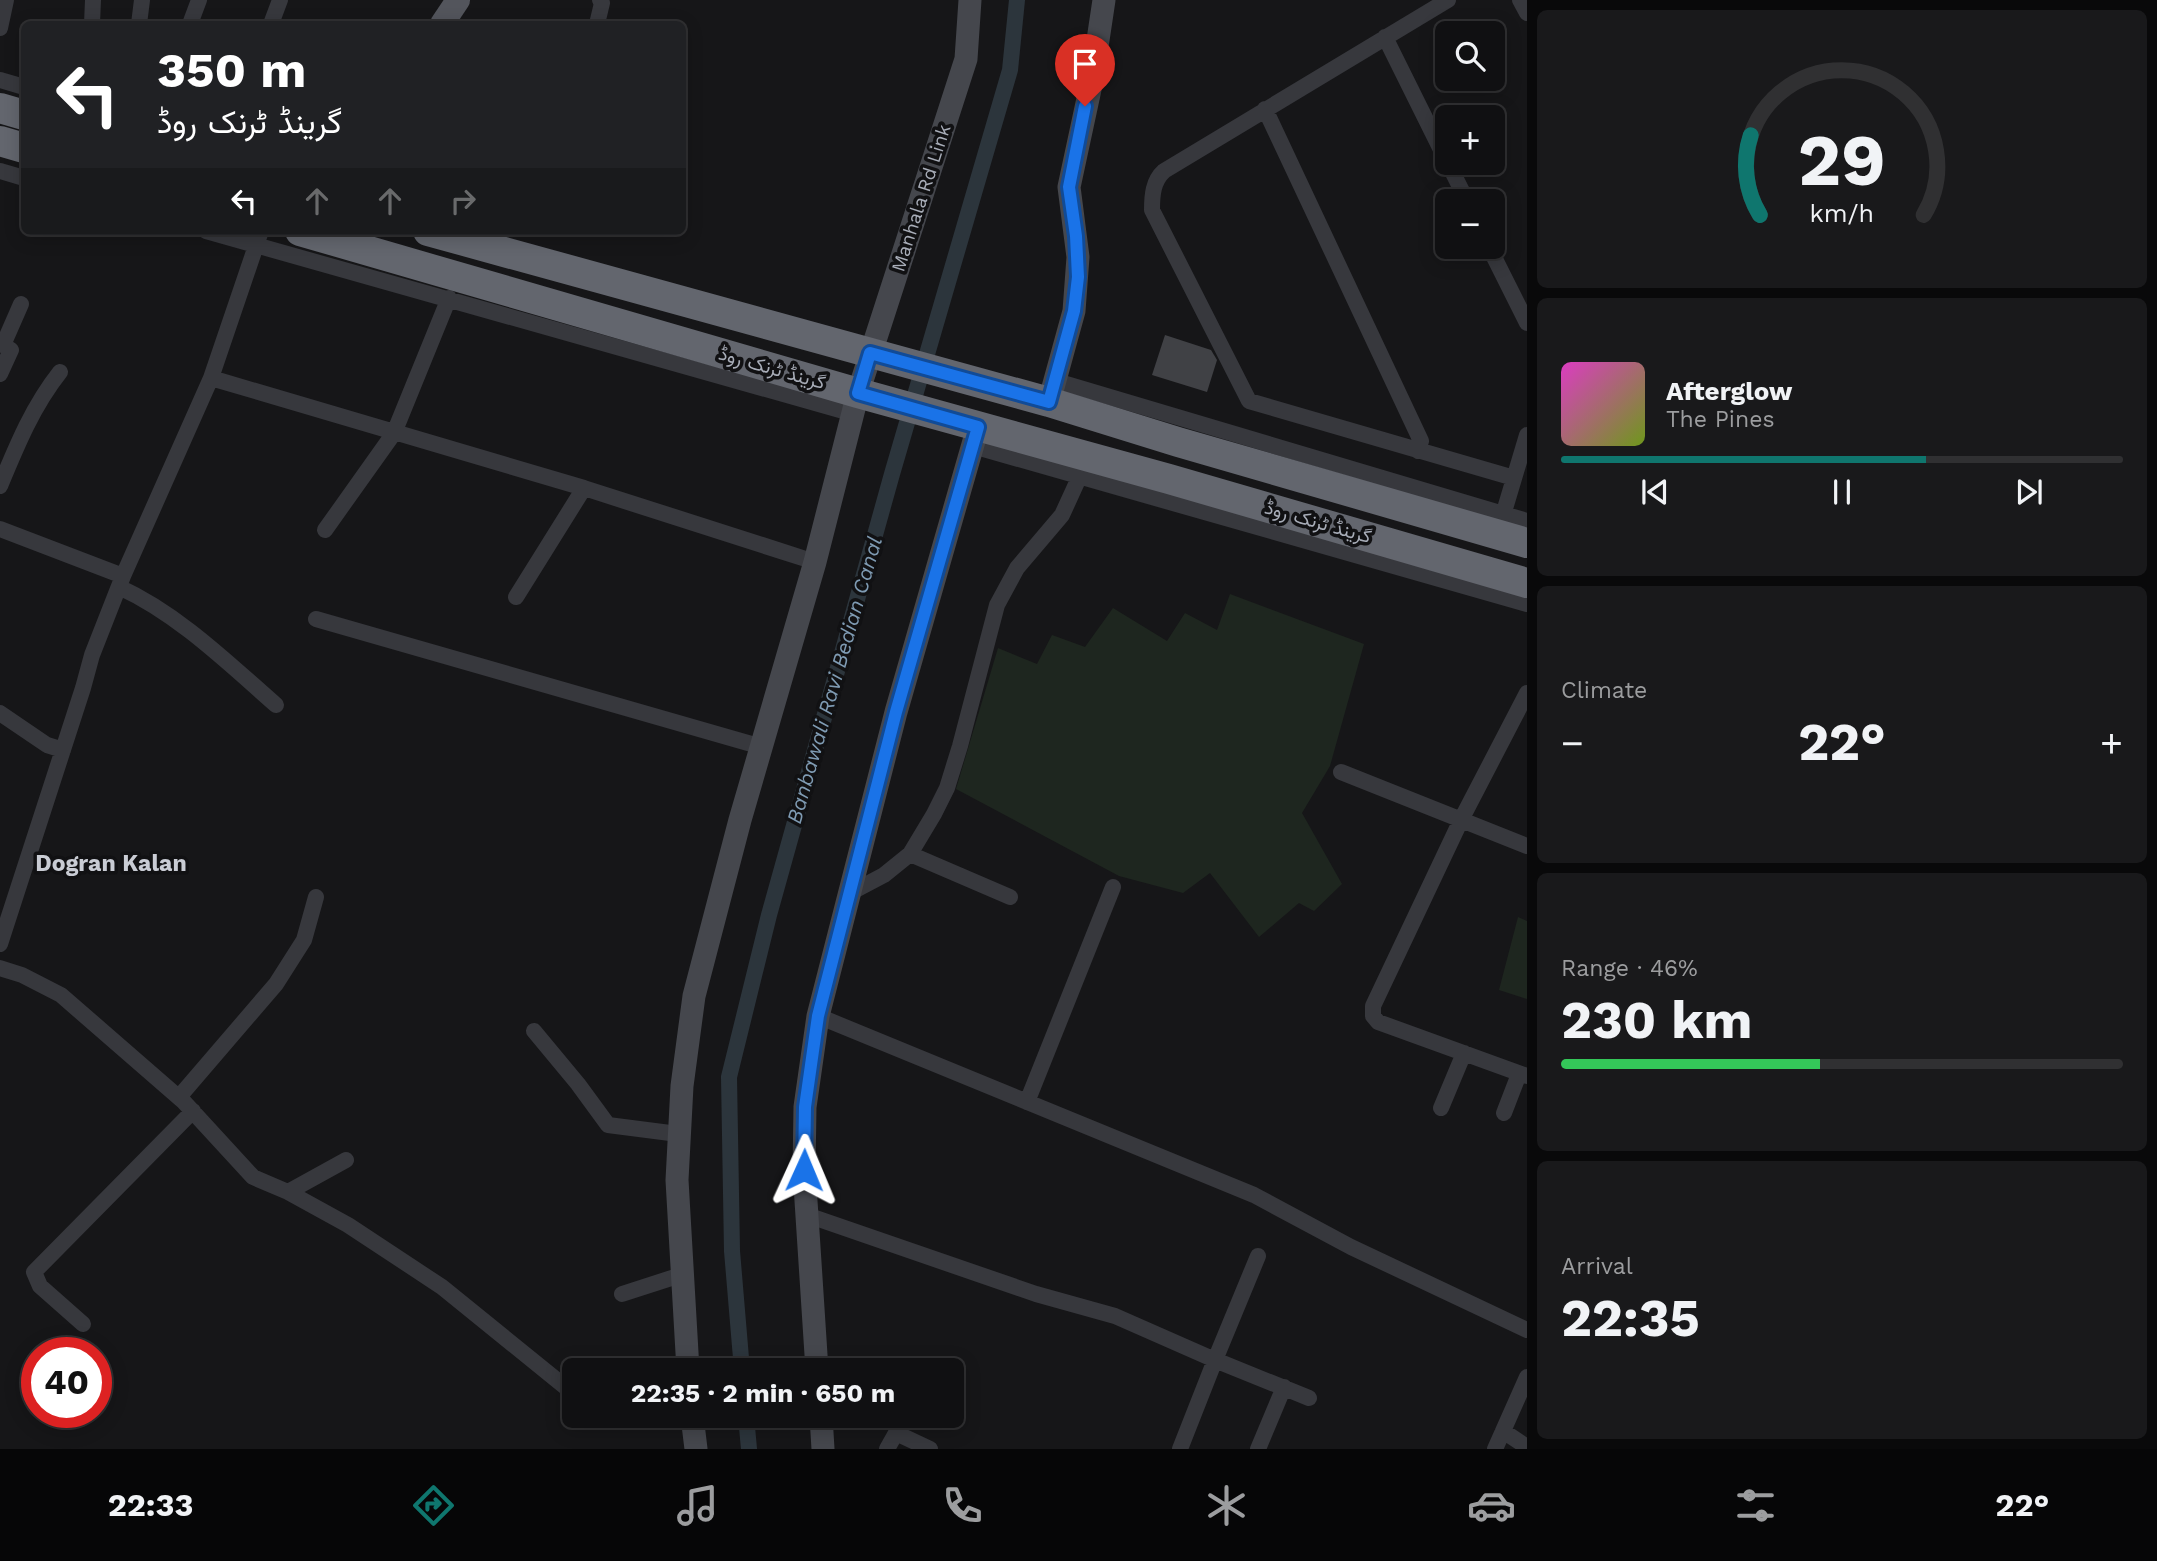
<!DOCTYPE html>
<html lang="en">
<head>
<meta charset="utf-8">
<style>
  :root { --surface:#101012; --page:#19191b; --text:#f1f3f6; --muted:#9c9d9f; --line:#303032; --accent:#0f766e }
  body { margin:0; font-family:"Work Sans",Vazirmatn,sans-serif; background:var(--page); color:var(--text); height:100vh; display:flex; flex-direction:column; font-size:26px; white-space:nowrap }
  * { box-sizing:border-box; margin:0 }
  p { font-size:23px; color:var(--muted) }
  .icon { flex:none; width:38px; height:38px; fill:none; stroke:currentColor; stroke-width:2; stroke-linecap:round; stroke-linejoin:round }
  .map { position:relative; flex:1; overflow:hidden }
  .details { display:flex; flex-direction:column; gap:10px; padding:10px; background:#09090a; width:630px }
  .details>* { flex:none }
  .guide { position:absolute; left:21px; top:21px; width:665px; height:214px; border-radius:10px; box-shadow:0 4px 18px #0003,0 0 0 2px var(--line); background:#202124; color:#fff; overflow:hidden }
  .controls { position:absolute; left:1435px; top:21px; display:grid; gap:14px }
  .controls a { display:grid; place-items:center; width:70px; height:70px; border-radius:10px; background:var(--surface); box-shadow:0 4px 18px #0003,0 0 0 2px var(--line); font-size:35px }
  .speed { position:absolute; left:21px; top:1337px; display:flex; gap:14px; font-size:35px; font-weight:700; text-align:center }
  .speed>* { display:grid; place-content:center; width:91px; height:91px; border-radius:50%; background:var(--surface); box-shadow:0 4px 18px #0003,0 0 0 2px var(--line); line-height:1 }
  .speed .limit { border:10px solid #d22; background:#fff; color:#111 }
  .pin { position:absolute; display:grid; place-items:center; width:60px; height:60px; color:#fff; margin:-72px -30px; border-radius:50% 50% 50% 0; rotate:-45deg; box-shadow:0 0 7px #0007 }
  .pin .icon { rotate:45deg }
  .me { position:absolute; width:77px; margin:-38px; rotate:1deg; stroke-linejoin:round; filter:drop-shadow(0 0 5px #0008) }
  .turn { display:flex; align-items:center; gap:24px; height:147px; padding:0 21px; font-size:32px }
  .turn .icon { width:91px; height:91px; stroke-width:2.5 }
  .turn b { display:block; font-size:49px; line-height:60px }
  .lanes { display:flex; align-items:center; height:66px; padding:0 21px; background:#0003; justify-content:center; gap:35px; direction:ltr }
  .lanes .off { opacity:.35 }
  .big { font-size:52px; font-weight:700; line-height:1.1 }
  .details .widget { flex:1; display:flex; flex-direction:column; justify-content:center; gap:10px; min-width:0; padding:0 24px; border-radius:10px; background:var(--page) }
  .details .dial { align-items:center; gap:0 }
  .dial svg { height:182px; overflow:visible; fill:none; stroke:var(--line); stroke-width:7; stroke-linecap:round; text-anchor:middle }
  .dial text { fill:var(--text); stroke:none }
  .song { display:flex; align-items:center; gap:21px }
  .cover { width:84px; height:84px; border-radius:10px; background:linear-gradient(135deg,hsl(310 70% 55%),hsl(80 70% 35%)) }
  .played { height:7px; border-radius:4px; background:linear-gradient(90deg,var(--accent) 65%,var(--line) 65%) }
  .keys { display:flex; justify-content:space-around; direction:ltr }
  .heat { display:flex; justify-content:space-between; align-items:center; font-size:38px; direction:ltr }
  .charge { height:10px; border-radius:5px; background:linear-gradient(90deg,#34c759 46%,var(--line) 0) }
  .trip { position:absolute; left:562px; top:1358px; width:402px; height:70px; border-radius:10px; background:var(--surface); box-shadow:0 4px 18px #0003,0 0 0 2px var(--line); font-weight:700; line-height:70px; text-align:center }
  .dock { display:flex; height:112px; justify-content:space-around; align-items:center; background:#060607; color:var(--muted) }
  .dock .icon { width:49px; height:49px }
  .dock .current { color:var(--accent) }
  .dock b { font-size:32px; color:var(--text) }
  main { display:flex; flex:1; min-height:0 }
  .map>svg:first-child { display:block }
  .green { fill:#1e261f }
  .lines { fill:none; stroke-linecap:round; stroke-linejoin:round }
  .canal { stroke:#2c353c; stroke-width:16 }
  .building { fill:#404145 }
  .street { stroke:#37383d; stroke-width:16 }
  .secondary { stroke:#45474d; stroke-width:23 }
  .primary { stroke:#53555c; stroke-width:24 }
  .highway { stroke:#63666e; stroke-width:30 }
  .route-casing { stroke:#114b97; stroke-width:18 }
  .route { stroke:#1a73e8; stroke-width:12 }
  .labels { text-anchor:middle; dominant-baseline:central; stroke-width:7; stroke-linejoin:round; paint-order:stroke }
  .street-label { font-size:19px; fill:#a8adb8; stroke:#111113 }
  .water-label { font-size:21px; font-style:italic; fill:#7f9bb3; stroke:#111113 }
  .quarter-label { font-size:23px; font-weight:bold; fill:#c9ccd4; stroke:#111113 }
</style>
</head>
<body>
<main>
<div class="map">
<svg width="1527" height="1449" viewBox="0 0 1527 1449">
  <rect width="100%" height="100%" fill="#161618"/>
  <path class="green" d="M1230 594 1364 644 1330 766 1302 813 1342 884 1314 911 1299 903 1259 937 1210 873 1183 893 1119 876 956 789 998 648 1037 664 1052 635 1085 647 1113 608 1167 641 1185 613 1217 630Z
    M1518 917 1527 921V999L1499 990Z"/>
  <g class="lines">
    <path class="canal" d="M742 1370 732 1251 729 1077 769 915 892 474 1010 70 1017 0
      M746 1416 749 1449"/>
  </g>
  <path class="building" d="M1165 335 1211 350 1217 360 1207 392 1152 375Z"/>
  <g class="lines">
    <path class="street" d="M1448 0 1164 171C1153 181 1152 195 1152 210L1249 401 1514 478
      M1520 0 1527 13
      M92 24 93 0
      M139 24 142 0
      M190 24 199 0
      M271 24 280 0
      M597 24 602 3 600 0
      M0 28 6 0
      M1385 37 1447 162
      M0 80 24 87
      M1265 109 1421 441 1418 451
      M1448 163 1467 201
      M0 171 24 178
      M206 231 854 414
      M1489 247 1527 323
      M0 374 11 350 3 345 21 304
      M211 378 584 488 815 562
      M1056 381 1527 521
      M973 446 1527 604
      M0 486C17 445 33 406 60 372
      M1501 522 1527 435
      M0 529 123 576
      M325 530 394 433 449 298
      M119 587C178 614 227 662 276 705
      M516 597 584 488
      M316 619 762 747
      M1527 693 1461 820 1373 1006V1016L1378 1022 1527 1076
      M0 713 47 745 63 750
      M1341 772 1527 846
      M910 854 1010 897
      M848 894 884 875 910 854 934 814 947 788 960 746 997 605 1017 568 1062 515 1083 469
      M0 944 83 688 92 655 123 576 211 378 261 231
      M0 968 22 975 61 995 184 1102 253 1177 288 1192 348 1225 442 1287 574 1394
      M818 1016 1254 1195 1351 1247 1527 1330
      M534 1031 578 1084 608 1125 678 1134
      M179 1097 276 984 304 940 316 897
      M1027 1102 1113 887
      M1441 1108 1464 1053
      M1504 1113 1519 1074
      M288 1192 346 1160
      M807 1215 1036 1294 1115 1316 1215 1360 1180 1449
      M1258 1256 1215 1360 1309 1398
      M622 1294 681 1275
      M83 1324 40 1286 34 1272 193 1111
      M610 1416 623 1421 646 1416
      M1503 1431 1527 1447
      M887 1449 896 1433 930 1449
      M1258 1449 1284 1387
      M1495 1449 1527 1377"/>
    <path class="secondary" d="M1049 402 1074 311 1078 257 1069 187 1092 80 1104 0
      M688 1370 677 1180 682 1086 694 996 740 820 815 562 858 393 966 59 970 0
      M817 1370 804 1170 805 1107 818 1016 896 712 978 427
      M692 1416 696 1449
      M821 1416 823 1449"/>
    <path class="primary" d="M442 24 458 0"/>
    <path class="highway" d="M0 108 24 115
      M0 141 24 148
      M300 231 858 393 1169 479 1527 583
      M428 231 1049 402 1178 442 1527 543"/>
  </g>
  <g class="lines">
    <defs>
      <path id="route" d="M804 1170 805 1107 818 1016 896 712 978 427 858 393 870 353 1049 402 1074 311 1078 277 1076 236 1069 187 1085 106"/>
    </defs>
    <use href="#route" class="route-casing"/>
    <use href="#route" class="route"/>
  </g>
  <g class="labels">
    <g class="street-label">
      <text transform="translate(921 198) rotate(-72)">Manhala Rd Link</text>
      <text transform="translate(772 368) rotate(16)">گرینڈ ٹرنک روڈ</text>
      <text transform="translate(1318 522) rotate(16)">گرینڈ ٹرنک روڈ</text>
    </g>
    <g class="water-label">
      <text transform="translate(834 680) rotate(-74)">Banbawali Ravi Bedian Canal</text>
    </g>
    <g class="quarter-label">
      <text x="111" y="863">Dogran Kalan</text>
    </g>
  </g>
</svg>
<div class="controls">
<a><svg class="icon" aria-label="search" viewBox="0 0 24 24"><circle cx="10" cy="10" r="6"/><path d="M15 15l6 6"/></svg></a>
<a>+</a>
<a>−</a>
</div>
<div class="speed"><div class="limit">40</div></div>
<div class="pin" style="left:1085px;top:106px;background:#d93025"><svg class="icon" aria-label="arrive" viewBox="0 0 24 24"><path d="M6 21V4h12l-3 4 3 4H6"/></svg></div>
<svg class="me" style="left:804px;top:1170px" viewBox="-20 -20 40 40"><path d="M0-17L14 15 0 8-14 15z" fill="#1a73e8" stroke="#fff" stroke-width="4"/></svg>
<div class="trip">22:35 · 2 min · 650 m</div>
<div class="guide">
<div class="turn"><svg class="icon" aria-label="left" viewBox="0 0 24 24"><path d="M17 20v-9H6M10 6l-5 5 5 5"/></svg><div><b>350 m</b>گرینڈ ٹرنک روڈ</div></div>
<div class="lanes"><svg class="icon" aria-label="left" viewBox="0 0 24 24"><path d="M17 20v-9H6M10 6l-5 5 5 5"/></svg><svg class="icon off" aria-label="ahead" viewBox="0 0 24 24"><path d="M12 20V5M6 11l6-6 6 6"/></svg><svg class="icon off" aria-label="ahead" viewBox="0 0 24 24"><path d="M12 20V5M6 11l6-6 6 6"/></svg><svg class="icon off" aria-label="right" viewBox="0 0 24 24"><path d="M7 20v-9h11M14 6l5 5-5 5"/></svg></div>
</div>
</div>
<section class="details">
<div class="widget dial"><svg viewBox="0 0 100 80">
<path d="M14 69A42 42 0 1 1 86 69"/>
<path d="M14 69A42 42 0 0 1 10 34" stroke="#0f766e"/>
<text x="50" y="56" font-size="32" font-weight="700">29</text>
<text x="50" y="72" font-size="11">km/h</text>
</svg></div>
<div class="widget">
<div class="song"><i class="cover"></i><div><b>Afterglow</b><p>The Pines</p></div></div>
<div class="played"></div>
<div class="keys"><svg class="icon" aria-label="previous" viewBox="0 0 24 24"><path d="M18 5L8 12l10 7zM5 5v14"/></svg><svg class="icon" aria-label="pause" viewBox="0 0 24 24"><path d="M8 5v14M16 5v14"/></svg><svg class="icon" aria-label="next" viewBox="0 0 24 24"><path d="M6 5l10 7-10 7zM19 5v14"/></svg></div>
</div>
<div class="widget"><p>Climate</p>
<div class="heat"><a>−</a><b class="big">22°</b><a>+</a></div>
</div>
<div class="widget"><p>Range · 46%</p><b class="big">230 km</b><div class="charge"></div></div>
<div class="widget"><p>Arrival</p><b class="big">22:35</b></div>
</section>
</main>
<nav class="dock">
<b>22:33</b>
<svg class="icon current" aria-label="directions" viewBox="0 0 24 24"><path d="M12 3l9 9-9 9-9-9zM9 14v-3h6M13 9l2 2-2 2"/></svg>
<svg class="icon" aria-label="music" viewBox="0 0 24 24"><path d="M9 18V5l10-2v13"/><circle cx="6" cy="18" r="3"/><circle cx="16" cy="16" r="3"/></svg>
<svg class="icon" aria-label="phone" viewBox="0 0 24 24"><path d="M5 4h4l2 5-3 2q2 4 5 5l2-3 5 2v4C11 20 4 13 5 4z"/></svg>
<svg class="icon" aria-label="climate" viewBox="0 0 24 24"><path d="M12 3v18M4 7l16 10M4 17L20 7"/></svg>
<svg class="icon" aria-label="car" viewBox="0 0 24 24"><path d="M5 17H2v-5l4-1 3-4h7l3 4 3 1v5h-3M9 17h6M6 11h13"/><circle cx="7" cy="17" r="2"/><circle cx="17" cy="17" r="2"/></svg>
<svg class="icon" aria-label="filters" viewBox="0 0 24 24"><path d="M4 7h16M4 17h16"/><circle cx="9" cy="7" r="2"/><circle cx="15" cy="17" r="2"/></svg>
<b>22°</b>
</nav>
</body>
</html>
